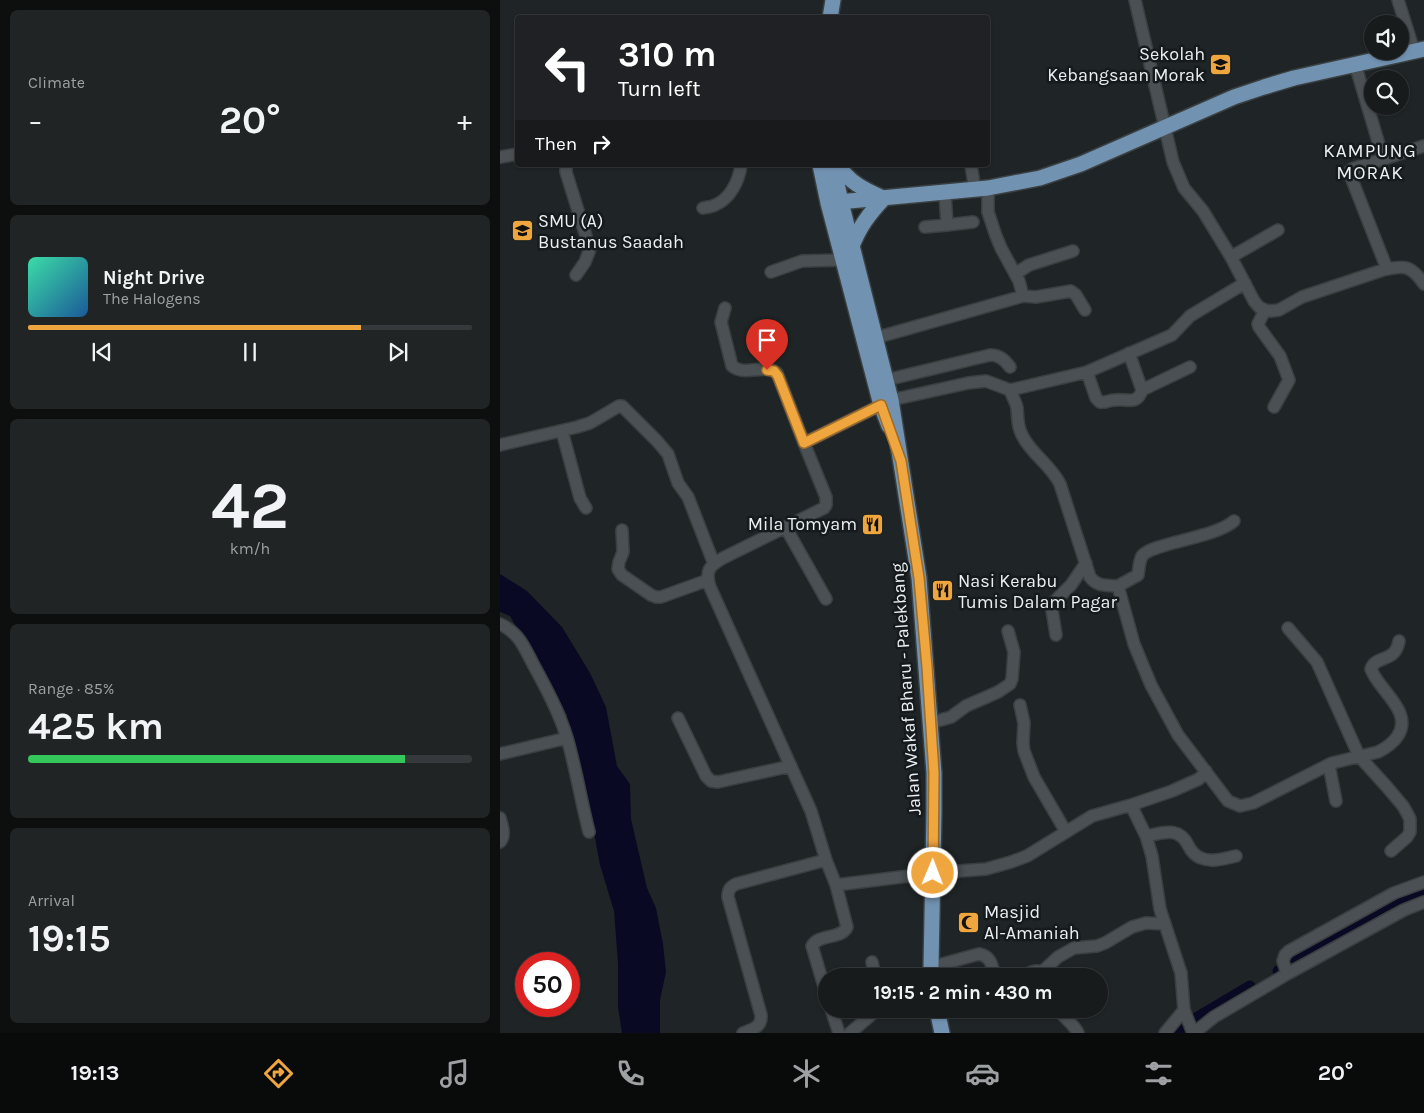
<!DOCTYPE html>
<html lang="en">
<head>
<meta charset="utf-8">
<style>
  :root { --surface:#171b1c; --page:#202425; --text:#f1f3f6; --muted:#9ea1a3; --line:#36393b; --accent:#f0a63f }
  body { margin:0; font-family:Karla,sans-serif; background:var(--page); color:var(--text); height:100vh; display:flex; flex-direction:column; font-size:19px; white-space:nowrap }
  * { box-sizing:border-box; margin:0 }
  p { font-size:16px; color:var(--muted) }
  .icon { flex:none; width:28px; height:28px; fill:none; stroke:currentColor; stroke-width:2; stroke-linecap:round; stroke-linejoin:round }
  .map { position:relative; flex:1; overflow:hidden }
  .sheet { display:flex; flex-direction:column; gap:10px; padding:10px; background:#0d0f0f; width:500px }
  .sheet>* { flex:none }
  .banner { position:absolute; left:15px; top:15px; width:475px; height:152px; border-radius:5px; box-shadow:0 1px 4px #0004,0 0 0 1px var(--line); background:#202124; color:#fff; overflow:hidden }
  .controls { position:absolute; left:864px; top:15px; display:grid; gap:10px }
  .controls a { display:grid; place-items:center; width:45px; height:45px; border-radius:50%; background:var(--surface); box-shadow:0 1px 4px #0004,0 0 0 1px var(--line); font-size:25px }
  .speed { position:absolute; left:15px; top:952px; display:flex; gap:10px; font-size:25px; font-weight:700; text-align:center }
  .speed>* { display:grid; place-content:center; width:65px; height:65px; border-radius:50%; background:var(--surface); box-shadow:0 1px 4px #0004,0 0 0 1px var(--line); line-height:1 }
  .speed .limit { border:8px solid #d22; background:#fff; color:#111 }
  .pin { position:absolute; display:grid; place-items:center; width:42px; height:42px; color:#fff; margin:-51px -21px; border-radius:50% 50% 50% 0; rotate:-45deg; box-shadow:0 0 5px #0007 }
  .pin .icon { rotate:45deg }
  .me { position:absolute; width:55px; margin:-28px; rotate:1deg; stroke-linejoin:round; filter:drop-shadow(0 0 4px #0008) }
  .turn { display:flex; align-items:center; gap:18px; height:105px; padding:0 20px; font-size:22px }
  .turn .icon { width:65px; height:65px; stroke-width:2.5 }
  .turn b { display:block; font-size:35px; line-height:42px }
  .then { display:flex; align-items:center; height:48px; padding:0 20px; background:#0003; gap:10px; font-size:19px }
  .big { font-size:38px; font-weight:700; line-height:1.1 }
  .sheet .card { flex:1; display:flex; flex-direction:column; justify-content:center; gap:8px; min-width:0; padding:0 18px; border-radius:8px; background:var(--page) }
  .sheet .dial { align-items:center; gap:0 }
  .dial b { font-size:65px; line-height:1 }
  .song { display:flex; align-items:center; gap:15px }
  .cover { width:60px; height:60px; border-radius:8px; background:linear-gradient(135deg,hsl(160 70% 55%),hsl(210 70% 35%)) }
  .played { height:5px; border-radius:2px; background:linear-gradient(90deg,var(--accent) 75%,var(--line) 75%) }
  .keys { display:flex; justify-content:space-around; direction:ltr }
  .heat { display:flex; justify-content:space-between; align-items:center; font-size:28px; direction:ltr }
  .charge { height:8px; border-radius:4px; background:linear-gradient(90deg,#34c759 85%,var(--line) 0) }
  .trip { position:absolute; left:318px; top:968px; width:290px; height:50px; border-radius:25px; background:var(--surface); box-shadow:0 1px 4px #0004,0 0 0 1px var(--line); font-weight:700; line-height:50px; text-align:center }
  .dock { display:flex; height:80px; justify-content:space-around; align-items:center; background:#090b0b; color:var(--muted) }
  .dock .icon { width:35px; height:35px }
  .dock .on { color:var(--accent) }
  .dock b { font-size:22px; color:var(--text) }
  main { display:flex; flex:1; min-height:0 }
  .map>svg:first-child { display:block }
  .water { fill:#0a0924 }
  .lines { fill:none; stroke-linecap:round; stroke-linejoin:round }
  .canal { stroke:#0a0924; stroke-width:11 }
  .minor-casing { stroke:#3a4041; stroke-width:14 }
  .major-casing { stroke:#3a4041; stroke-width:18 }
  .minor { stroke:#4a5053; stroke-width:11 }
  .major { stroke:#7292b2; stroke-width:15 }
  .route-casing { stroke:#9c6c29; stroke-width:12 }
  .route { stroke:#f0a63f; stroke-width:9 }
  .labels { text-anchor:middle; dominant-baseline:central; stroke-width:5; stroke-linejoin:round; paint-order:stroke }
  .poi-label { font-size:18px; fill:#eceff1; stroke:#151b1d; text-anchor:start }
  .street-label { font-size:18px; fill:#eceff1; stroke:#151b1d }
  .neighbourhood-label { font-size:19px; letter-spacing:1px; fill:#eceff1; stroke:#151b1d }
</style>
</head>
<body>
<main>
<section class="sheet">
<div class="card"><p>Climate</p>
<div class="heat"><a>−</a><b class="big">20°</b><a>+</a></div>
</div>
<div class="card">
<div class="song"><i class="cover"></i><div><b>Night Drive</b><p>The Halogens</p></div></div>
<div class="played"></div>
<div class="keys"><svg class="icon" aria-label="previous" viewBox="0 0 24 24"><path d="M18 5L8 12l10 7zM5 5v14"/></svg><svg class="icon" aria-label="pause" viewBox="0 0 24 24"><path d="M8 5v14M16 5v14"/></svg><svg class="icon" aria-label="next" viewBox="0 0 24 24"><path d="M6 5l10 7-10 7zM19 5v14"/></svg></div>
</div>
<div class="card dial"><b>42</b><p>km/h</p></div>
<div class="card"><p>Range · 85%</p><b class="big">425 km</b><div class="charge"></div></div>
<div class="card"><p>Arrival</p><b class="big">19:15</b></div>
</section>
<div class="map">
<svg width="924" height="1033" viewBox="0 0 924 1033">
  <rect width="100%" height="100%" fill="#1f2426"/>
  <path class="water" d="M0 574 27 591 62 627 90 673 106 707 117 766 130 784 131 819 147 888 156 908 163 944 166 972 160 1000V1033H122L118 1007V963L114 911 100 865 83 773 66 731 67 715 35 654 19 632 10 616 0 612Z"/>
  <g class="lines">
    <path class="canal" d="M778 971 883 907 911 895 924 891
      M676 1033 691 1021 750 986"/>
    <defs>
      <path id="minor" d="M635 0 673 162 684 188 703 211 731 257 754 301 759 307 765 310 771 311 779 310 802 297 883 270C904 265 911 265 924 284
        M898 0 914 51
        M855 64 883 158
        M0 157 18 154
        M66 165V172L90 249 85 262 76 275
        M471 165 475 190
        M445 193 447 225 473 222
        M203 208C207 207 212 207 215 205 230 199 239 181 241 165
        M425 227 447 225
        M731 257 778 230
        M887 269 849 172 852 169 924 146
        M271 272 302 261 343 260
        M515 274 529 265 573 251
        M523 296 536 297 571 291 576 295 585 310
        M225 308 221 322 232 366C245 377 264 363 277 373L304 443
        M765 310 758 324 759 327 780 356 789 380 774 407
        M375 338 523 296 519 281 501 248 496 236 488 212V188
        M629 353 642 390 690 367
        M587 372 596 398 600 402C606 403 609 400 615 400 627 398 637 406 642 390
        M386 380 490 355C499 355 504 359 510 367
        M510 390C512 396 516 402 517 408 518 417 517 426 522 435 531 454 551 465 560 484L590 577C597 587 608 585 618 586L634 644 651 685 678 735 728 801 740 806 753 803 832 763 878 752C886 748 892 744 897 737 915 712 878 690 871 669 876 654 895 664 899 641
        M391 400 468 383 486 381 510 390 587 372 672 335 690 316 745 283
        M381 405 304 443 326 497V505L324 508 223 558C209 566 205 571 210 587L311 811 326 860 336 885 433 873 486 869 511 862 527 856 592 816 631 805
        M62 431 80 498 86 508
        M0 445 77 427 90 423 119 406H122L157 441 168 454 178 483 188 497 214 564
        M286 528 326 599
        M122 530 123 552 119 562 118 569 122 575 151 595 156 597H161L208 580
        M618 586 638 575C639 569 639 562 642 556 651 543 715 538 734 521
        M0 624C19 633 24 647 33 664 46 688 59 712 67 738 76 769 81 801 89 832
        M788 628 817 662 859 756 887 787 903 806 907 813 910 819V832L907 837 891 851
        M556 635 552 610 554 602 571 585 586 563
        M520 705 524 723 523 743 524 751 534 777 566 832
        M178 718 206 776 211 781 218 782 291 766
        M430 723 451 717 466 706 498 692 510 684 512 679 514 652 508 631
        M0 754 67 738
        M829 765 836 801
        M0 818C2 826 6 835 0 842
        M646 836C663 833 679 826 688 845 691 851 695 856 701 858 712 863 726 858 736 856
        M372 962 375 976
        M431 967 479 954C491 956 492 966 495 976
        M543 971 558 957 574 948 597 946 605 943 632 927 646 923 665 924
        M787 974 783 961 785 955 789 951 894 893 924 882
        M521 976C530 973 539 967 547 975
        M326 993 312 946C319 933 341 940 347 927L336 885
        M331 1009 339 1033
        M558 1009C564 1018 573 1023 578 1033
        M684 1010 693 1033
        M243 1033C253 1029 262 1027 261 1015L228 897C228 890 230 887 236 884L326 860
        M350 1033 378 1009
        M665 1033 684 1010 681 973 660 909 652 856 646 836 631 805 672 791 699 779 706 771
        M694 1033 714 1017 787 974 904 910 924 902"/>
      <path id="major" d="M330 18 333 0
        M320 165 328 203 381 405 389 426
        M333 165 341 202 391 400 419 578 434 773V812L431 967 432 976
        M338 165C349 182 363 189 381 197
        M328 203 488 188 540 178 581 164 734 97 764 87 794 78 924 49
        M352 246C360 226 369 214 384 198
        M437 1009 442 1033"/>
    </defs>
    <use href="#minor" class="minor-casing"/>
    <use href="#major" class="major-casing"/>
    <use href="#minor" class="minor"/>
    <use href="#major" class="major"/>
  </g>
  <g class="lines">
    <defs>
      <path id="route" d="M267 370 274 371 278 376 304 443 381 405 401 461 419 578 427 667 434 773 433 873"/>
    </defs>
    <use href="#route" class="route-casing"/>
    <use href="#route" class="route"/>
  </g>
  <defs>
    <symbol id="school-square" viewBox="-11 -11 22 22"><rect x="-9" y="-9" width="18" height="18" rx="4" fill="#f0a63f" stroke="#151b1d"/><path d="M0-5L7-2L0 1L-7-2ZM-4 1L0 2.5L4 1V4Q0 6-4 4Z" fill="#111"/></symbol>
    <symbol id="restaurant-square" viewBox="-11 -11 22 22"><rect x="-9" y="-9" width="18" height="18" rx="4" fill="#f0a63f" stroke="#151b1d"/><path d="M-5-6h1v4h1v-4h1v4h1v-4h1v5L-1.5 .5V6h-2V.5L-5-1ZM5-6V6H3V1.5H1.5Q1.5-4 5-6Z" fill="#111"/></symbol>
    <symbol id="mosque-square" viewBox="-11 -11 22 22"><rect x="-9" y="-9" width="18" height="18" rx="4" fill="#f0a63f" stroke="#151b1d"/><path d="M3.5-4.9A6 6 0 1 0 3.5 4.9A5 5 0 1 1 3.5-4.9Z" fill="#111"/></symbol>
  </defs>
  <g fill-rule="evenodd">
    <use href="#school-square" x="708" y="52" width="25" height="25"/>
    <use href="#school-square" x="10" y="218" width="25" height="25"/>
    <use href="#restaurant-square" x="360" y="512" width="25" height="25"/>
    <use href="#restaurant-square" x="430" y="578" width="25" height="25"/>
    <use href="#mosque-square" x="456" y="910" width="25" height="25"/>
  </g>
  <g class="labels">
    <g class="poi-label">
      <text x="705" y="54" text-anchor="end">Sekolah<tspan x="705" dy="21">Kebangsaan Morak</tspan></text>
      <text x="38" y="221">SMU (A)<tspan x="38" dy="21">Bustanus Saadah</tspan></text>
      <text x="357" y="524" text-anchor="end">Mila Tomyam</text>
      <text x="458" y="581">Nasi Kerabu<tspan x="458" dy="21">Tumis Dalam Pagar</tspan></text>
      <text x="484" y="912">Masjid<tspan x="484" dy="21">Al-Amaniah</tspan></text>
    </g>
    <g class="street-label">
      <text transform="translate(406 689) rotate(-94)">Jalan Wakaf Bharu - Palekbang</text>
    </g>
    <g class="neighbourhood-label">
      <text x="870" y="151">KAMPUNG<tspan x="870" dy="22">MORAK</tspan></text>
    </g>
  </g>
</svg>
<div class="controls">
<a><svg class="icon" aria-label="sound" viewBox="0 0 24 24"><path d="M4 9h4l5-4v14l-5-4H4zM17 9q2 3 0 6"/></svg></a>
<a><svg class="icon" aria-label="search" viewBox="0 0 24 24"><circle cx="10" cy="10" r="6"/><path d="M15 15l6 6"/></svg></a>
</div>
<div class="speed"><div class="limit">50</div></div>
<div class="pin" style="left:267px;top:370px;background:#d93025"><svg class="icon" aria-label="arrive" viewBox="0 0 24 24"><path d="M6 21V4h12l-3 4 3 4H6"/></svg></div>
<svg class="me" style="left:433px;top:873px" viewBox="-20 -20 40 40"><circle r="17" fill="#f0a63f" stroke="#fff" stroke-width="3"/><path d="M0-11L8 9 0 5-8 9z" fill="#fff"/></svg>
<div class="trip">19:15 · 2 min · 430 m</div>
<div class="banner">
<div class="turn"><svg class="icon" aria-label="left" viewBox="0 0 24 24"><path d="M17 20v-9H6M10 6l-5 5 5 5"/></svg><div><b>310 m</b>Turn left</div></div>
<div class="then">Then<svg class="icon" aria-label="right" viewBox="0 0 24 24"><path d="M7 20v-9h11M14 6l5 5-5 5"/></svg></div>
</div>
</div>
</main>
<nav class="dock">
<b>19:13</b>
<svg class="icon on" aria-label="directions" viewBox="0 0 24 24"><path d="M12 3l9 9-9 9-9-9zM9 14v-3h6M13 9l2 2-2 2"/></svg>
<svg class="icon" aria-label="music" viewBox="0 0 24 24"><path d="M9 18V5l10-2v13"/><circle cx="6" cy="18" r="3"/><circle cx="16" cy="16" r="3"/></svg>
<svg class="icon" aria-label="phone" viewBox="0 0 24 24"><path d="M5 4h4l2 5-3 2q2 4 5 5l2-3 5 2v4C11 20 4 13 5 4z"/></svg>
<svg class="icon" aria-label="climate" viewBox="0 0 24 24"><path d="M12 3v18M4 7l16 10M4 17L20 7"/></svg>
<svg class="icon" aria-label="car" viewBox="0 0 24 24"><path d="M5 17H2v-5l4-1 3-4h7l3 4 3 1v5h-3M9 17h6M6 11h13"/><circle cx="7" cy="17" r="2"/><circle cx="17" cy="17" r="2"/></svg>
<svg class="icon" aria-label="filters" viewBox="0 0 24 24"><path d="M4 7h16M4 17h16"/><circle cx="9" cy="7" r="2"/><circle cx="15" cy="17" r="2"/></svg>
<b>20°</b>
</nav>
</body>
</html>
